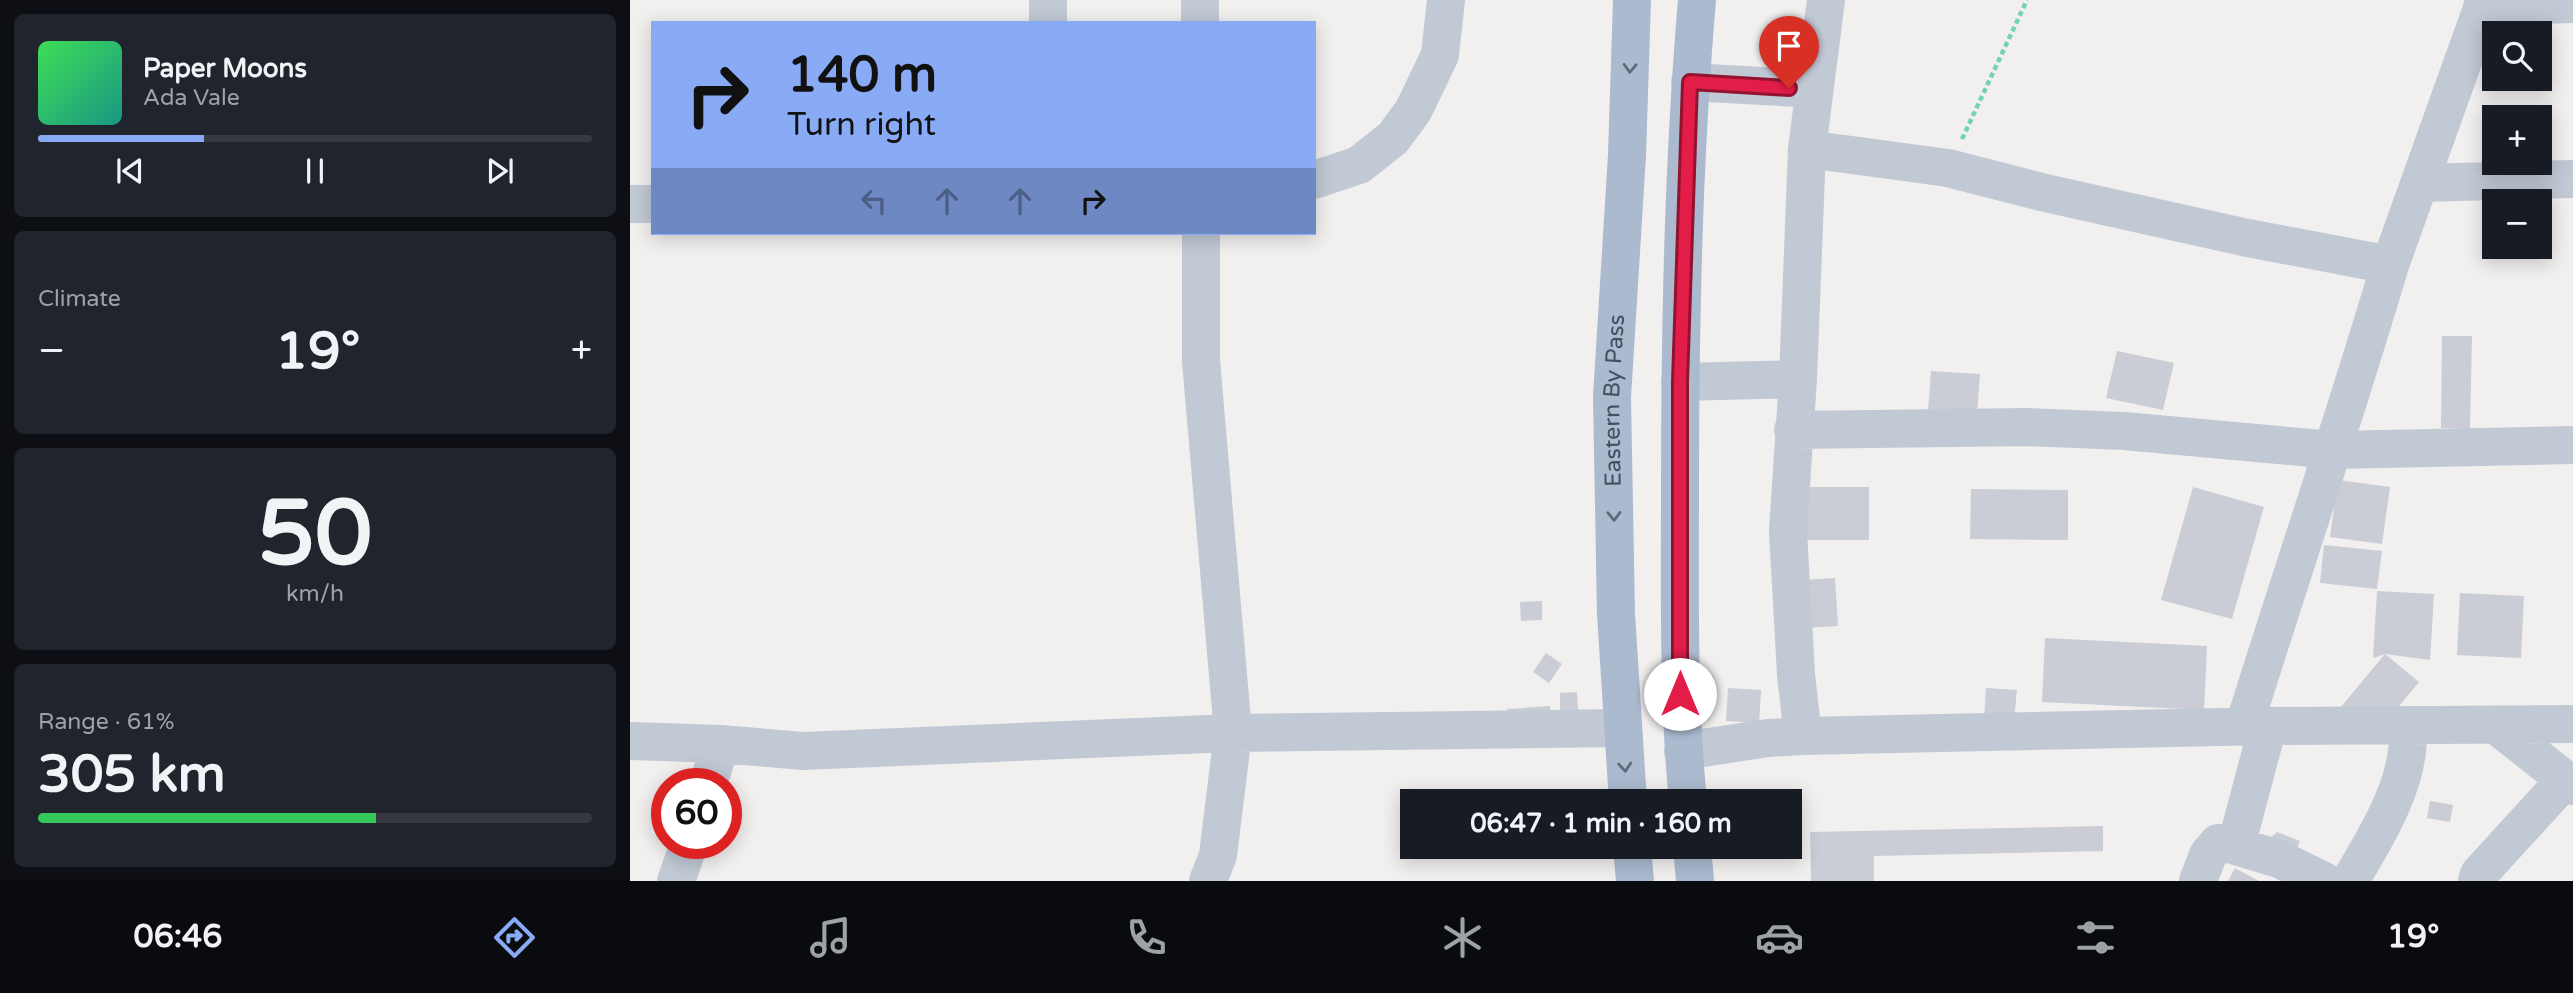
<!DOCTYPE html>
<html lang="en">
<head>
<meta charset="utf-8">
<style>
  :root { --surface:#171b24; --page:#20242c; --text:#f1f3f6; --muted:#9ea1a6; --line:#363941; --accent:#89aaf4 }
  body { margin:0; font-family:"Varela Round",sans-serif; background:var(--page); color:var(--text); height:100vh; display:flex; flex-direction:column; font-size:26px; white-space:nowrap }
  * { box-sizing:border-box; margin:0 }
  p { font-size:23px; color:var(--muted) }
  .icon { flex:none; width:38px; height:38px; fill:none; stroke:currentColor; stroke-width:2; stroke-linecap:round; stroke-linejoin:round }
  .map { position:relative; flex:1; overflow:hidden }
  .sheet { display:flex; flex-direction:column; gap:14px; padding:14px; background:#0d0f14; width:630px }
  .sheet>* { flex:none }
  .banner { position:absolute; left:21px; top:21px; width:665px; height:214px; border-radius:0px; box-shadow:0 4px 18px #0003; background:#89aaf4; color:#111; overflow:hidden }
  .fabs { position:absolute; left:1852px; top:21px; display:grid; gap:14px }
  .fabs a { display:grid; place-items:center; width:70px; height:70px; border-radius:0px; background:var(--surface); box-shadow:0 4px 18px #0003; font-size:35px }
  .speed { position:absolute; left:21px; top:768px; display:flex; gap:14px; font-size:35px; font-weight:700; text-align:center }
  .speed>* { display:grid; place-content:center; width:91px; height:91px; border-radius:50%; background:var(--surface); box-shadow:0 4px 18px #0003; line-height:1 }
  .speed .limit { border:10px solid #d22; background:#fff; color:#111 }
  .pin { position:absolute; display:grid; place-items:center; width:60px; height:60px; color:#fff; margin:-72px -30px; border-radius:50% 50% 50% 0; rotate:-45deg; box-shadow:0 0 7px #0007 }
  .pin .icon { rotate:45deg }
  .me { position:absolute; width:77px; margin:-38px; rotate:0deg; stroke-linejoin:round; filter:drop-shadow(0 0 5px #0008) }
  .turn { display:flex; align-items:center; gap:24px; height:147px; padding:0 21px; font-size:32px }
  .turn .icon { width:91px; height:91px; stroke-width:2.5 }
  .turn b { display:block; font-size:49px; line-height:60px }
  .lanes { display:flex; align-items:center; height:66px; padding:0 21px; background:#0003; justify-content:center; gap:35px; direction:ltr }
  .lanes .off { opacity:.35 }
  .big { font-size:52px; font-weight:800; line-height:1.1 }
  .sheet .card { flex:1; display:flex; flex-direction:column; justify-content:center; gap:10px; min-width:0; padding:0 24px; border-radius:10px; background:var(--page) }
  .sheet .dial { align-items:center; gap:0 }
  .dial b { font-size:91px; line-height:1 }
  .song { display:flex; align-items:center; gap:21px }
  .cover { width:84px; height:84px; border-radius:10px; background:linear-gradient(135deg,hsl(130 70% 55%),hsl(170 70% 35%)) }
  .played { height:7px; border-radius:4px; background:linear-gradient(90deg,var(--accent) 30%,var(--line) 30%) }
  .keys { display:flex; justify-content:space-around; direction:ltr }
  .heat { display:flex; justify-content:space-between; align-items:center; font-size:38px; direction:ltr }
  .charge { height:10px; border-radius:5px; background:linear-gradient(90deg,#34c759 61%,var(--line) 0) }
  .trip { position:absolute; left:770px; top:789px; width:402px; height:70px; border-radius:0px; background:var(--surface); box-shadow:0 4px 18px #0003; font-weight:800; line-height:70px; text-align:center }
  .menu { display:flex; height:112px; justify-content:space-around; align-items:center; background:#090b0e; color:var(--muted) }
  .menu .icon { width:49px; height:49px }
  .menu .current { color:var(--accent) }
  .menu b { font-size:32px; color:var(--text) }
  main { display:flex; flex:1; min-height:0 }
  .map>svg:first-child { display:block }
  .building { fill:#cacdd5 }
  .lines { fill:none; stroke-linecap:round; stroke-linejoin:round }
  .path { stroke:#6fd4af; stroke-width:4.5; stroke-dasharray:5 3.5; stroke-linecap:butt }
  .minor { stroke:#c1c9d5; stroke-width:38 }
  .major { stroke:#acbad0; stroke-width:38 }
  .oneway { stroke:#5f6a7a }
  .route-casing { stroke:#92132f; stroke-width:18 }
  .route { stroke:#e11d48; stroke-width:12 }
  .labels { text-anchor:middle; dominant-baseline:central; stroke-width:5; stroke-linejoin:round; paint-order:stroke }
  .street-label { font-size:23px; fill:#454f5e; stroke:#fff }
</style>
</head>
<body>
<main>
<section class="sheet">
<div class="card">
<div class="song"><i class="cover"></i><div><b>Paper Moons</b><p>Ada Vale</p></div></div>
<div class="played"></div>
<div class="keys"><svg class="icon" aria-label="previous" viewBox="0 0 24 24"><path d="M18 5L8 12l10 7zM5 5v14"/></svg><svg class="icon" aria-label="pause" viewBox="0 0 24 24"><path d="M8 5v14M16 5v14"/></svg><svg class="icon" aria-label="next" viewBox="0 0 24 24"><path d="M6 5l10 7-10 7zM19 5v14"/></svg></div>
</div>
<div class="card"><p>Climate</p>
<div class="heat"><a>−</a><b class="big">19°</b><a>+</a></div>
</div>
<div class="card dial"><b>50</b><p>km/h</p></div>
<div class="card"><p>Range · 61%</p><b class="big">305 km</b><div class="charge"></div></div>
</section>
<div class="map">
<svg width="1943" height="881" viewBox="0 0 1943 881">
  <rect width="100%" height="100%" fill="#f2efef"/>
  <path class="building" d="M1812 336H1842L1840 429 1811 428Z
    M1487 351 1544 363 1533 410 1476 398Z
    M1301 371 1350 374 1347 415 1298 412Z
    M1708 480 1760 487 1752 544 1700 537Z
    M1169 487H1239V540H1169Z
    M1563 487 1634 507 1602 619 1531 600Z
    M1341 489 1438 490V540L1340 539Z
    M1694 545 1752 551 1747 589 1690 583Z
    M1205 578 1208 626 1177 628 1174 580Z
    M1747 591 1804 594 1800 660 1755 654 1743 658Z
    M1830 593 1894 596 1891 658 1827 655Z
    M912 601V620L891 621 890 602Z
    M1415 638 1577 646 1574 710 1412 702Z
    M916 653 932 664 919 683 903 672Z
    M1755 654 1789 682 1760 717 1710 708Z
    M1098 688 1131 690 1129 723 1096 721Z
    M1356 688 1387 690 1384 720 1354 718Z
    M947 692 948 711H930V693Z
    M920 706 921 721 879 725 877 709Z
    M1800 801 1823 805 1820 822 1797 818Z
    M1473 826V851L1244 856V881H1181L1180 832Z
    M1647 832 1670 841 1665 854 1635 843Z
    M1605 868 1629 881H1598Z"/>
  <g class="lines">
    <path class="path" d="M1332 139 1397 0"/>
    <path class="minor" d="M418 0V23
      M570 0V23
      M1852 7 1943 4
      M1060 82 1184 89
      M1177 149 1318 168 1411 192 1613 237 1760 265 1855 0
      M684 180 729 165 763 138 783 111 810 55 816 0
      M1790 183 1943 179
      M0 204H23
      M571 233V361L603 733 588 855 578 881
      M1050 382 1168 379
      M1163 430 1398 427 1494 431 1703 450 1943 445
      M1866 725 1943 786
      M1614 726C1662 572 1714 420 1760 265
      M1173 736 1166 675 1158 531 1168 379 1177 149 1196 0
      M0 741 91 744 173 751 603 733 992 728
      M1053 751 1138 738 1173 736 1638 726 1943 724
      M78 784 91 744
      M1606 846 1638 726
      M46 881 59 844
      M1568 881 1578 855 1588 843H1596L1649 859 1694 881
      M1720 881C1740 847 1768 802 1775 763 1778 751 1778 737 1779 725
      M1847 881 1849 874 1935 780"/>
    <g class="major">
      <path id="s1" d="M998 802 986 614 982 397 997 155 1002 0"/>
      <path d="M1058 802C1048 699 1050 596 1050 494 1050 329 1053 164 1067 0"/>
      <path d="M1002 847 1005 881"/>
      <path d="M1062 847 1065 881"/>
    </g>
  </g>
  <defs><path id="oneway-chevron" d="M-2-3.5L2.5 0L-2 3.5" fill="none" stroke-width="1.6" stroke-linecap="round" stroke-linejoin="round" transform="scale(1.75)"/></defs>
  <g class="oneway">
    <use href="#oneway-chevron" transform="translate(1000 68) rotate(92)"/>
    <use href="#oneway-chevron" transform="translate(984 516) rotate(89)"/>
    <use href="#oneway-chevron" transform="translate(995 767) rotate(85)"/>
  </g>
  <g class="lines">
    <defs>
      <path id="route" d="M1050 694V382L1060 82 1159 88"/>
    </defs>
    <use href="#route" class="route-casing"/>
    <use href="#route" class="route"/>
  </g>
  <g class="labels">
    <g class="street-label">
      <text stroke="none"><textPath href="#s1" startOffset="402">Eastern By Pass</textPath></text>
    </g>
  </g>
</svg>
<div class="fabs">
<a><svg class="icon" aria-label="search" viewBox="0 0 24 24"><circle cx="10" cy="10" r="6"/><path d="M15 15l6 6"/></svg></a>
<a>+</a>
<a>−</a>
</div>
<div class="speed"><div class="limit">60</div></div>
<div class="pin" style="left:1159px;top:88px;background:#d93025"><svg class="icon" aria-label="arrive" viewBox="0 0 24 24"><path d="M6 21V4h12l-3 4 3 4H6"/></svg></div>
<svg class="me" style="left:1050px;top:694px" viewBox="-20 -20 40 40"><circle r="19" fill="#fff"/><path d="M0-13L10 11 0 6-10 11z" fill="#e11d48"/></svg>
<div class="trip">06:47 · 1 min · 160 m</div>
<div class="banner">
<div class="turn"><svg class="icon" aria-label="right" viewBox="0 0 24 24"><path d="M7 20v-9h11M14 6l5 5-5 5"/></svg><div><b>140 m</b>Turn right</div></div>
<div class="lanes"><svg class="icon off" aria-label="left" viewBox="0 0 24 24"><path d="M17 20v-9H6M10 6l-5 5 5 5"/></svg><svg class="icon off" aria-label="ahead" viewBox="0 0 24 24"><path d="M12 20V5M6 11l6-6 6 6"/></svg><svg class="icon off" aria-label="ahead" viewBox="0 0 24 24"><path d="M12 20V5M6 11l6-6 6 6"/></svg><svg class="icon" aria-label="right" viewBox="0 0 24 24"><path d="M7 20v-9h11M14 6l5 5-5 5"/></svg></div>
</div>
</div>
</main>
<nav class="menu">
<b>06:46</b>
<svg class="icon current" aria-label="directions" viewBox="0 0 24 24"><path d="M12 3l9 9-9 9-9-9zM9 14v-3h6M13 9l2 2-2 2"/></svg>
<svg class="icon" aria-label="music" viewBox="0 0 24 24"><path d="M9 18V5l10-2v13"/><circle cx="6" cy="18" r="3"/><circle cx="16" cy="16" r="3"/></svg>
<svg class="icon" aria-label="phone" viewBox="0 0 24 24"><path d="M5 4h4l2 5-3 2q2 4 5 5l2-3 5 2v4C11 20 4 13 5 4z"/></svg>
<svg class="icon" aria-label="climate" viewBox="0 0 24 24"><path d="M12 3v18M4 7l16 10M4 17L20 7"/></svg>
<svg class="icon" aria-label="car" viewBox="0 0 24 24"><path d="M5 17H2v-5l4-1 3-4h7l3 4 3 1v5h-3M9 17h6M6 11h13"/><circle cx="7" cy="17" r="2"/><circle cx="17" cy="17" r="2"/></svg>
<svg class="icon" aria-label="filters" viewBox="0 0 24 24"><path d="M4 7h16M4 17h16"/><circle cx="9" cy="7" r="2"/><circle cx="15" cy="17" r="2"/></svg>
<b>19°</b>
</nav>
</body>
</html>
